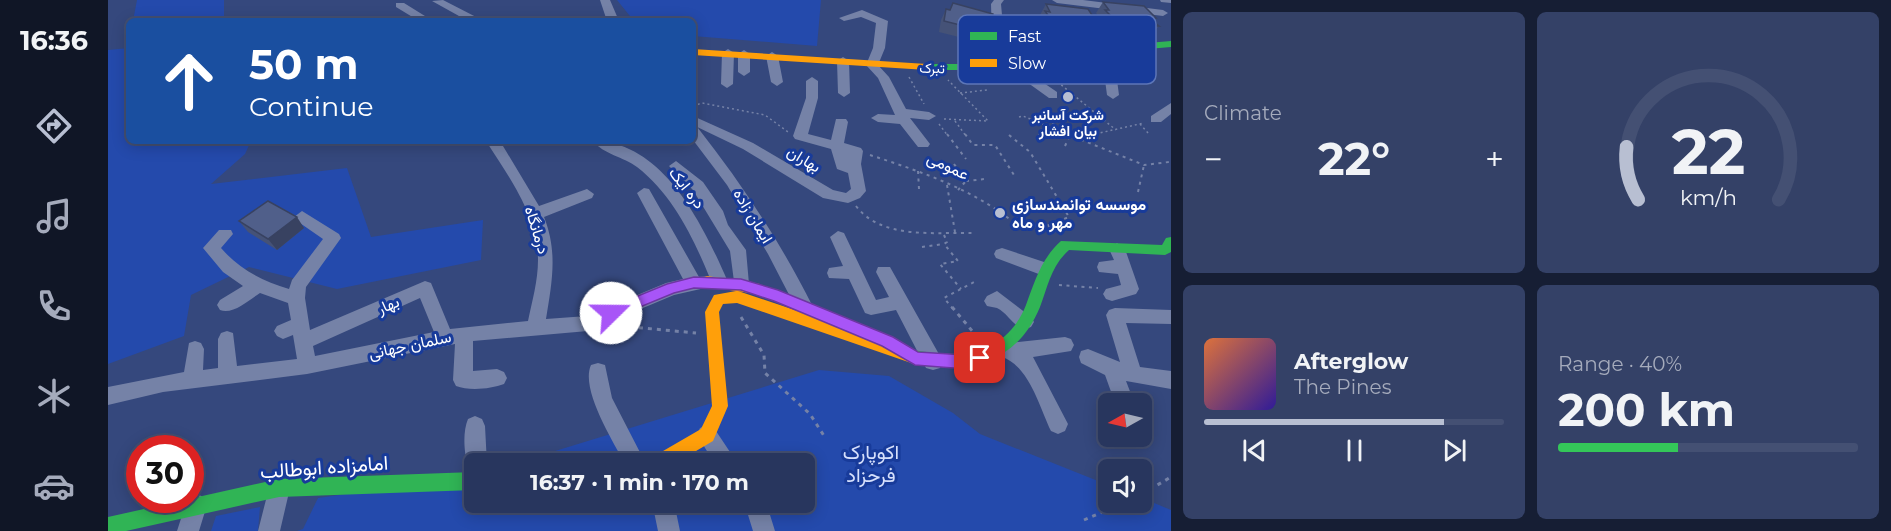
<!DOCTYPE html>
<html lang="en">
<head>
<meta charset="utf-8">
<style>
  :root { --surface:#28365e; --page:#344167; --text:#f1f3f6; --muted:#a5abbc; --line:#445073; --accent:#b8bfd2 }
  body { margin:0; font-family:Montserrat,Vazirmatn,sans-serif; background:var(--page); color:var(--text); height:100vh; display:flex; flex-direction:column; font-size:22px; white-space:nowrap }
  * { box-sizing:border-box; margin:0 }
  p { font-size:20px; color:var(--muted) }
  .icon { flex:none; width:33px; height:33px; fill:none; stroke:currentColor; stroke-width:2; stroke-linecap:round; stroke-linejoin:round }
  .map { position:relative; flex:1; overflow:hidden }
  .panel { display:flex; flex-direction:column; gap:12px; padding:12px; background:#161e34; width:720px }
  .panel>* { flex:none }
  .guide { position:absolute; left:18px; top:18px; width:570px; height:126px; border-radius:9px; box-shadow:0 3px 15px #0003,0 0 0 2px var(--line); background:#1a4fa0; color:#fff; overflow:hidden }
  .needle { width:39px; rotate:262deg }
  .fabs { position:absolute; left:990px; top:393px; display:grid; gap:12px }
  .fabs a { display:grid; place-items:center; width:54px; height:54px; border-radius:9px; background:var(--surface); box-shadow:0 3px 15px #0003,0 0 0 2px var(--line); font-size:30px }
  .speed { position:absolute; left:18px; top:435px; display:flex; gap:12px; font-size:30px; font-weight:700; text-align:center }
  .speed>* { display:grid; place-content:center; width:78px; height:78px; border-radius:50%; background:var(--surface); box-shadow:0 3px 15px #0003,0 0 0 2px var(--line); line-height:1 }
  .speed .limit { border:9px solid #d22; background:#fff; color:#111 }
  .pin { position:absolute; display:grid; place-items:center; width:51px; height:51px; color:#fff; margin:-26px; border-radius:12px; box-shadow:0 3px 9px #0006 }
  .me { position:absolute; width:66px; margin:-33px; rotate:68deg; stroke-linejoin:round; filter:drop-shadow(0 0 4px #0008) }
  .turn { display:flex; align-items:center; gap:21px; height:126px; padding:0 24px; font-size:27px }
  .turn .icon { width:78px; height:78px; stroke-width:2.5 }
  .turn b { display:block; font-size:42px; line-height:51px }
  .big { font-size:45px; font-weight:700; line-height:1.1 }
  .panel .widget { flex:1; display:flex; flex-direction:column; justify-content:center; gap:9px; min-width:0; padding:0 21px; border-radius:9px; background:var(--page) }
  .panel .dial { align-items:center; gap:0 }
  .dial svg { height:156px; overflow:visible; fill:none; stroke:var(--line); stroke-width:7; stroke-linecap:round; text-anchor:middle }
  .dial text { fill:var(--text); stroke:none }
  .song { display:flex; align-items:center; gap:18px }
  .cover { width:72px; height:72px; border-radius:9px; background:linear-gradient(135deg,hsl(20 70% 55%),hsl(250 70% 35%)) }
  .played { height:6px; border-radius:3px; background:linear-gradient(90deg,var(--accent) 80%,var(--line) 80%) }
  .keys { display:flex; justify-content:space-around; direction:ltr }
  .heat { display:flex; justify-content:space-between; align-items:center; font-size:33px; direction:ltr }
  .charge { height:9px; border-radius:4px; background:linear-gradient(90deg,#34c759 40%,var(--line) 0) }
  .panel .tiles { flex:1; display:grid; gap:12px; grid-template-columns:repeat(2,1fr) }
  .trip { position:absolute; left:356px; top:453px; width:351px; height:60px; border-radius:9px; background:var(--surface); box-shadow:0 3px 15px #0003,0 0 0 2px var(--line); font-weight:700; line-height:60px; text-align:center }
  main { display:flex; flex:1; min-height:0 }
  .tab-bar { display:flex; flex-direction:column; width:108px; justify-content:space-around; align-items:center; background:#101626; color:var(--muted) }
  .tab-bar .icon { width:42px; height:42px }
  .tab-bar .current { color:var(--accent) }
  .tab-bar b { font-size:27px; color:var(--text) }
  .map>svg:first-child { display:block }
  .green { fill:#244aac }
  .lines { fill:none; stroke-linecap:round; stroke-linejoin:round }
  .path-far2 { stroke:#7582a7; stroke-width:1.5; stroke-dasharray:2 3; stroke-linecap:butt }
  .path-far1 { stroke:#7582a7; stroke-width:2; stroke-dasharray:3 4.5; stroke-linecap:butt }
  .path { stroke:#7582a7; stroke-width:3; stroke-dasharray:4 5; stroke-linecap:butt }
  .street { fill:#7582a7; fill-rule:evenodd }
  .fast { fill:#30b455; fill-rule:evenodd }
  .slow { fill:#ff9f0a; fill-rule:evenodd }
  .wall { fill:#455277 }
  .shaded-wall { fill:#384261 }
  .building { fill:#505f8a; stroke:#384261; stroke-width:1.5 }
  .route { fill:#a855f7; stroke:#6d37a1; stroke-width:1.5 }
  .poi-dot { fill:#b8bfd2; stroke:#183b9a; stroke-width:2 }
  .labels { text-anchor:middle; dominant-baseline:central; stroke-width:6; stroke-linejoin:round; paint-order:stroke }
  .far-street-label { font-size:14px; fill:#fff; stroke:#183b9a }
  .far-poi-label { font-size:14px; font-weight:bold; fill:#fff; stroke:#183b9a }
  .street-label { font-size:16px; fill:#fff; stroke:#183b9a }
  .poi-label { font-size:16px; font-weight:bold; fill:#fff; stroke:#183b9a; text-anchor:start }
  .near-park-label { font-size:20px; fill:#d6e0fc; stroke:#183b9a }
  .near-street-label { font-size:20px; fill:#fff; stroke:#183b9a }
  .key { fill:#183b9a; stroke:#5d76b8; stroke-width:1.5 }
  .key-label { font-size:16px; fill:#fff }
</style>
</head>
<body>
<main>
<nav class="tab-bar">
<b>16:36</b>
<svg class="icon current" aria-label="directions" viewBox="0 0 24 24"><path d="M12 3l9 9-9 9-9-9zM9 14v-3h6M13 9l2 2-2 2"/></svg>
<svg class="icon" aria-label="music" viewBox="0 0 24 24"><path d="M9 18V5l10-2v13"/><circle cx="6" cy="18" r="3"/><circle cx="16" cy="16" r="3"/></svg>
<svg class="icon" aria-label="phone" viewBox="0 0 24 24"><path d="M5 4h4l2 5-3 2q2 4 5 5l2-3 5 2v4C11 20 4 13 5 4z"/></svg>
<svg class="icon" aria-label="climate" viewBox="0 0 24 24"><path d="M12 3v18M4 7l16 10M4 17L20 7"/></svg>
<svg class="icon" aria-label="car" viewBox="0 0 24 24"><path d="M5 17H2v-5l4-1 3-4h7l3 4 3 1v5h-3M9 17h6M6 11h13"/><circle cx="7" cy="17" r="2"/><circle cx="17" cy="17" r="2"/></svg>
</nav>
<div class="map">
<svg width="1063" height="531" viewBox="0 0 1063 531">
  <rect width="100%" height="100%" fill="#35487d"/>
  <path class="green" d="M29 0H116V21H25Z
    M509 0H713L709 46 585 36V21H526Z
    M21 48V141H143L137 154 103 184 239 168 263 237 375 220 373 260 229 289 141 267 83 295 76 336 0 364V50Z
    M711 370 781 376 845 413 872 434 1000 485V502H1034V498L1063 510V531H189L195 529 210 498 366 476V502H696V464L408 463Z
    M152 507 150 531H103L108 516Z"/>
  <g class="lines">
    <path class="path-far2" d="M934 69 1008 130
      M801 77 816 104
      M852 93 879 90
      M585 106 594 103 657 115 680 132
      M911 117 915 116 963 136
      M836 119 880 121 840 80
      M847 121 858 136
      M831 124 840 136
      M1032 124 1041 134
      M940 126 955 119 949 114
      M931 135 937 125
      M978 136 1036 123"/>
    <path class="path-far1" d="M839 134 858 159
      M857 134 865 145H887L906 175
      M959 134 1036 165 1061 162
      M901 135 922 152 961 217 940 225
      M971 137 985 134
      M957 146 962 135
      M762 155C814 172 868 190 910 226L940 225 948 234
      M846 164 858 181 850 190
      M810 171 811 189
      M858 181 877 179
      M839 185 847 232
      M1030 192 1036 165
      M748 206C774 240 827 232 866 233
      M836 235 839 242 836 244 850 261 832 264 853 289
      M814 247 836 244
      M951 285 990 288
      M845 309 836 298 868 281"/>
    <path class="path" d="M844 307 871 339
      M633 317 656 355 657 373 702 414 718 439
      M513 326 588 333
      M1034 494 1063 477
      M976 520 1017 502"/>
    <path class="street" d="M335 0 372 19 374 21H360L324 1Z
      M492 0H502L511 21H499Z
      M886 0H896L893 4 896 37 925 55V61H917L884 38 883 4Z
      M944 0H975L1055 10 1060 13 1055 16 949 3Z
      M1052 0H1063V3L1053 2Z
      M288 3H296L325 21H311L288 7Z
      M754 10 780 21 777 48 770 65 781 77 798 109 821 112 828 116 821 120 802 118 822 144 820 147H810L792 124 770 122 763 118 770 114 787 115 770 78 758 65 765 48 768 23 753 17 736 21 731 18Z
      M999 46 1005 50 1011 95 1005 99 999 95 993 50Z
      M620 49 626 53 625 84 619 88 613 84 614 53Z
      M636 50 642 54V72L636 76 630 72V54Z
      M664 52 670 56 675 82 669 86 663 82 658 56Z
      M735 57 741 61 742 93 736 97 730 93 729 61Z
      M899 58 949 92V98H941L895 65 893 62Z
      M704 77 710 81V98L700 134 723 140 728 119H738L740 122 736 143 753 148 755 151 753 164 758 191 752 198 740 203 715 198 635 149 585 125V116L645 143 725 190 738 193 743 189 740 173 729 169 723 149 687 139 685 136 698 98V81Z
      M1063 103V114L1053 122H1043V116Z
      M585 127 590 128C634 184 673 243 705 307L702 312 696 314 690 312 660 254 619 185 585 140Z
      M378 141H392L431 206 479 189 486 194 484 198 436 217C450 252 444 282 438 319L479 316 558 283 575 279 529 193 536 188 541 189 591 277 601 276C585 237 564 194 529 167 516 157 495 154 485 141 556 141 596 227 620 282L618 287 612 289 606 286 566 295 480 331 365 341V371L389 369 396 372 399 378 396 384C383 389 361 391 348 386L345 380 347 344 199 374 55 392 0 405V387L76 372 81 343 87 341 93 343 96 349 95 370 110 368V339L113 333 119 331 125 333 129 366 189 359 185 335 175 339 169 336 166 331 169 326 183 320 180 303 152 293C141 300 125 315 112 310L109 305 112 300 135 286 115 272 95 248 111 230H123L125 234 113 248C131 269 154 281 181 289L184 280 215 239 189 221 186 217 194 211 231 234 233 238 198 287 197 298 202 330 317 281 323 283 342 329 420 321C424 301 430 281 430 260 430 216 401 177 378 141ZM312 298 326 332 207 356 205 346Z
      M568 161 595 182 615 211 620 225 638 250 641 284 639 289H627L622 251 585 190 561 166Z
      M730 231 736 233 768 300 781 297 768 272 770 267H782L832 356 834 362 832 368 825 370 818 368 788 310 763 315 757 313 741 279 721 278 719 273 721 268 735 266 722 237Z
      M1009 243 1017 249 1031 289 1028 294 1004 301 998 299 995 294 998 289 1013 285 1010 274 991 272 989 267 991 262 1006 260 1001 249Z
      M894 248 942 264 944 269 942 274 936 276 888 258 886 254 888 250Z
      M889 291 923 317 926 322 923 327C907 333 902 314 889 308 886 307 882 307 879 306L876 301 879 296Z
      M1007 308 1063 310V324L1018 323 1032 367 1063 371V389L1018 381 1023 394 1020 400 1013 403 1006 400 997 375 973 363 971 357 973 351 980 349 1012 362 998 315 1001 310Z
      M957 337 963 339 966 345 963 351 925 357 960 424 957 431 950 434 943 431C931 406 921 366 894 357L892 351 894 345 901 343Z
      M490 363 497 365 504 398 538 464H517C505 441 472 389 483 365Z
      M367 416 374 419 377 426 379 464H366V473L362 471C356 458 354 433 360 419Z
      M599 425 606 428 630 464H607L589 435 592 428Z
      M171 477 179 480 182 488 172 531H150L163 480Z
      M88 494 96 497 99 505 91 531H69L79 500Z
      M544 502H566L572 531H550Z
      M636 502H658L667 531H645Z"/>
    <path class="fast" d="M1063 41V47L945 57 867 70H819L814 67 819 64H867L945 51Z
      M1063 237V252L1057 255 961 250C943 266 940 286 932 307 909 363 861 374 806 364L801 362 798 357 801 352 806 350C852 359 898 355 918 305 927 281 933 259 953 241L1054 245 1058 238Z
      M366 472V490L171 497 18 531H0V517L171 479Z"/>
    <path class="slow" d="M585 49 819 64 824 67 819 70 585 55Z
      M599 276 652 284 654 288 652 292 647 294 630 291 806 350 811 352 814 357 811 362 806 364 629 303 615 304 611 312 620 406 605 441 566 464H541L543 458 593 429 604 406 597 312 606 295 628 291 594 286 592 282 594 278Z"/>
  </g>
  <path class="wall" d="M995 2 1048 18 1045 21 1051 26 1042 36 1002 34 990 21 992 18 988 13Z
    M845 3 883 25 878 36 874 35 871 42 831 32 833 20 838 9 841 10Z
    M938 4 988 21 985 26 988 29 980 40 939 35 931 22 933 18 932 15Z
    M131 221 196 228 169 250 140 232Z"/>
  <path class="shaded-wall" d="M189 217 196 228 169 250 160 239Z"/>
  <path class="building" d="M995 2 1036 6 1048 18H1041L1051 26 1010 23 997 10H1001Z
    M845 3 885 14 883 25 876 24V31L836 21 838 9 842 10Z
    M938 4 980 9 988 21H981L988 29 946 24 937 11 942 12Z
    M160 201 189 217 160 239 131 221Z"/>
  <path class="route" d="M586 277 633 279 670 290 785 337 810 352 858 355 872 352 877 354 879 358 877 363 858 369 807 365 774 346 666 301 633 290 586 288 566 293 503 319 496 313 498 309 559 284Z"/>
  <g class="poi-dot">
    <circle cx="960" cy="97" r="6"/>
    <circle cx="892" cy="213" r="6"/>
  </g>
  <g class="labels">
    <g class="far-street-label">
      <text transform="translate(824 68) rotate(1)">تبرک</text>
    </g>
    <g class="far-poi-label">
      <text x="960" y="115">شرکت آسانبر<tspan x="960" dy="16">بیان افشار</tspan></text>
    </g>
    <g class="street-label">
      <text transform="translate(696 159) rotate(31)">بهاران</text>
      <text transform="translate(840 166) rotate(25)">عمومی</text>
      <text transform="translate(579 188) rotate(52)">دره ایک</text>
      <text transform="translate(645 216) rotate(59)">ایمان زاده</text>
      <text transform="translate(429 230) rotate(73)">درمانگاه</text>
      <text transform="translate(280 305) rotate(-24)">بهار</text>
      <text transform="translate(302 345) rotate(-12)">سلمان جهانی</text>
    </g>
    <g class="poi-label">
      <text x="904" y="204">موسسه توانمندسازی<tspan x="904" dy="18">مهر و ماه</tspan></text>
    </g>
    <g class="near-park-label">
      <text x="763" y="452">اکوپارک<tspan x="763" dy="23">فرحزاد</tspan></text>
    </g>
    <g class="near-street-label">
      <text transform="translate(216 467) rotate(-4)">امامزاده ابوطالب</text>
    </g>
  </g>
  <rect x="850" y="15" width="198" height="69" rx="9" class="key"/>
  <rect x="862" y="32" width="27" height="8" fill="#30b455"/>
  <rect x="862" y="59" width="27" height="8" fill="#ff9f0a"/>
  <g class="key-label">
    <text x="900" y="42">Fast</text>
    <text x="900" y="69">Slow</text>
  </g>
</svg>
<div class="fabs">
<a><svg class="needle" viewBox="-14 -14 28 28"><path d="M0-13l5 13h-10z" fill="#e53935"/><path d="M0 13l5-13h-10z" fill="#a5abbc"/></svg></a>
<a><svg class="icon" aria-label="sound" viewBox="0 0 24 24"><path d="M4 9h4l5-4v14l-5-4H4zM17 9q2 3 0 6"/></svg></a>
</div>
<div class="speed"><div class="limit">30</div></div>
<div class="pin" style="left:872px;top:358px;background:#d93025"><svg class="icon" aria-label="arrive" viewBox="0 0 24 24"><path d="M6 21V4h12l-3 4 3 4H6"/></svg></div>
<svg class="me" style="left:503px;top:313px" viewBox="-20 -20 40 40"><circle r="19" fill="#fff"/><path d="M0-13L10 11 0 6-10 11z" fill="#a855f7"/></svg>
<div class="trip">16:37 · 1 min · 170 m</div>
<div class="guide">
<div class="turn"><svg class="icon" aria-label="ahead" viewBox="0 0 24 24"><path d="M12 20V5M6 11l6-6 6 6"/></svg><div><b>50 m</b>Continue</div></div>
</div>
</div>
<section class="panel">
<div class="tiles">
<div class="widget"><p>Climate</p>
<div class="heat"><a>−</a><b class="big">22°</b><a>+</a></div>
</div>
<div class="widget dial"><svg viewBox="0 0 100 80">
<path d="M14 69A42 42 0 1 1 86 69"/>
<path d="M14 69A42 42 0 0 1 8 42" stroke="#b8bfd2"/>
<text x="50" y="56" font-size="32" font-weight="700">22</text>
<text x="50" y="72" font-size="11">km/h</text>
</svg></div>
<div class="widget">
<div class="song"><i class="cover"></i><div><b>Afterglow</b><p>The Pines</p></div></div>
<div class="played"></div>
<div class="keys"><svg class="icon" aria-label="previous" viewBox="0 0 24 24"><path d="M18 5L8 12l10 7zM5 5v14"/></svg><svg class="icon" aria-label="pause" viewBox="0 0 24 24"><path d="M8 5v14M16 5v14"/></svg><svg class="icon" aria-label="next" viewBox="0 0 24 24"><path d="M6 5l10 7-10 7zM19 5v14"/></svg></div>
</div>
<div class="widget"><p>Range · 40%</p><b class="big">200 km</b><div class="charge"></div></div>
</div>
</section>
</main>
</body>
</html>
